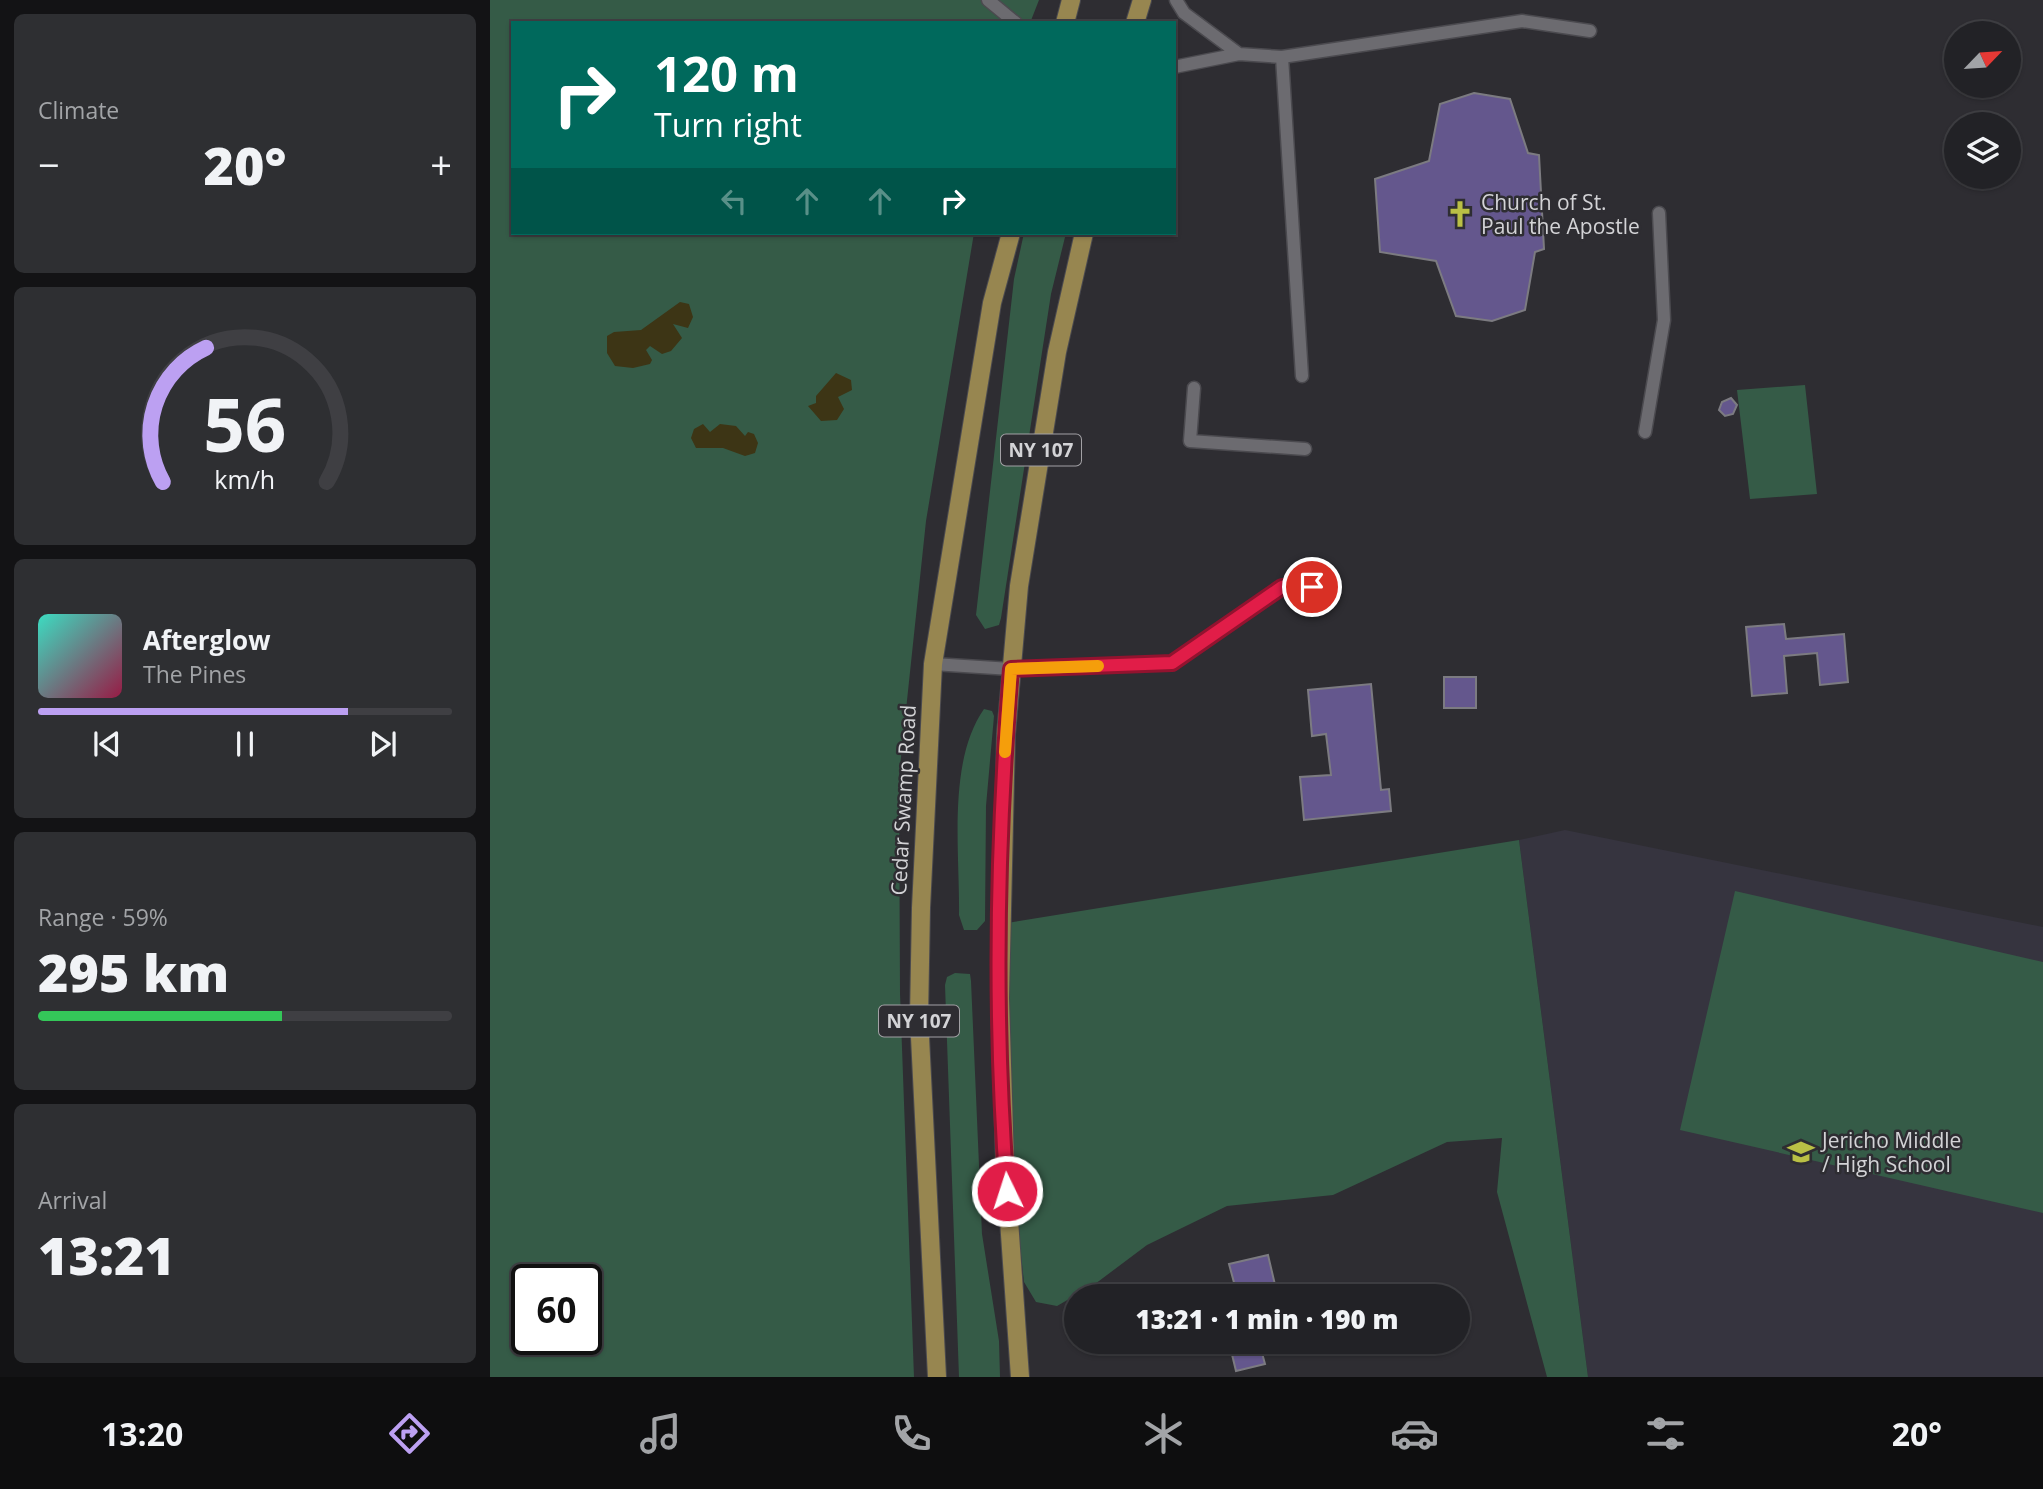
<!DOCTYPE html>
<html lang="en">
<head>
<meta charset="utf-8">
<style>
  :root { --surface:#222226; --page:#2e2f32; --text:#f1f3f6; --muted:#a2a4a7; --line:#3f3f43; --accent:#bca0f2 }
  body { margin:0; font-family:"Open Sans",sans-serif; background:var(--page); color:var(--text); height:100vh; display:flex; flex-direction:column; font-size:26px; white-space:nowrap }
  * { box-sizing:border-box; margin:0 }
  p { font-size:23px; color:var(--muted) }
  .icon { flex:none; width:38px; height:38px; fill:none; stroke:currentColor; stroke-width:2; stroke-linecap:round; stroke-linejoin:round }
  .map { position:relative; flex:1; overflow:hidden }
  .details { display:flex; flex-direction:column; gap:14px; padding:14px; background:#131315; width:490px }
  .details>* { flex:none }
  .hud { position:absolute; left:21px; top:21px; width:665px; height:214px; border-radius:0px; box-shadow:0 2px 5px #0004,0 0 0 2px var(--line); background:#00695c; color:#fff; overflow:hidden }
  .needle { width:46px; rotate:65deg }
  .fabs { position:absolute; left:1454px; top:21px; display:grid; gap:14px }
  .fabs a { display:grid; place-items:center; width:77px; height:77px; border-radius:50%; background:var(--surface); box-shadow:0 2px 5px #0004,0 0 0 2px var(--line); font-size:35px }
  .speed { position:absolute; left:21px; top:1264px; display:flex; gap:14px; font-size:35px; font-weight:700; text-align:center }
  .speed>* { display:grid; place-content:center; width:91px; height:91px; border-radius:50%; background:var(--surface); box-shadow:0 2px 5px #0004,0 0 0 2px var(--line); line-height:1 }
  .speed .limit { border:4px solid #111; border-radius:10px; background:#fff; color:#111 }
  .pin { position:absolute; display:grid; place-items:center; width:60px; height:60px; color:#fff; margin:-30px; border:4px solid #fff; border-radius:50%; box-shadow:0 2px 7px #0007 }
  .me { position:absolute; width:77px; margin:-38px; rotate:356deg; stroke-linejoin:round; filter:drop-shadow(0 0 5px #0008) }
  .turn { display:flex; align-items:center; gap:24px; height:147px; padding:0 28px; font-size:32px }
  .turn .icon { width:91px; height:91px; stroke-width:2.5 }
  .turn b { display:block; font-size:49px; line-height:60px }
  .lanes { display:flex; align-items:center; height:66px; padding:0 28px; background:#0003; justify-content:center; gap:35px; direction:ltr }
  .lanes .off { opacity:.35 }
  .big { font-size:52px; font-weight:800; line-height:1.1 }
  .details .card { flex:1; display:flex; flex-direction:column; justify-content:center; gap:10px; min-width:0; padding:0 24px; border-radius:10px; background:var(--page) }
  .details .dial { align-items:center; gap:0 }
  .dial svg { height:182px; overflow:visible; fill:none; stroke:var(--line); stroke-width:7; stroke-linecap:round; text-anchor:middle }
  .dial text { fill:var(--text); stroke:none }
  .song { display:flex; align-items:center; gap:21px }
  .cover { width:84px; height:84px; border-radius:10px; background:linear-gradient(135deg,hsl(170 70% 55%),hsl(340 70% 35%)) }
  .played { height:7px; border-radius:4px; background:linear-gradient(90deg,var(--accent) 75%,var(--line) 75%) }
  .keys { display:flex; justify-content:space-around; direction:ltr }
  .heat { display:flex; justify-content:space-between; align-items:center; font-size:38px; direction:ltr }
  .charge { height:10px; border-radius:5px; background:linear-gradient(90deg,#34c759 59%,var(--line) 0) }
  .trip { position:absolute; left:574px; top:1284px; width:406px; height:70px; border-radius:35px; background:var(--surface); box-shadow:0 2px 5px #0004,0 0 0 2px var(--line); font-weight:800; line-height:70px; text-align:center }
  .dock { display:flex; height:112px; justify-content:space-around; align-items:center; background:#0e0e0f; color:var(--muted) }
  .dock .icon { width:49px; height:49px }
  .dock .on { color:var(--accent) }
  .dock b { font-size:32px; color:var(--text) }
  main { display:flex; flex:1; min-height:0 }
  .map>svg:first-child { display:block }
  .built { fill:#36343f }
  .green { fill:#355b47; fill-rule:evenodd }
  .sand { fill:#3d3515 }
  .building { fill:#64578d; stroke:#7c7b81; stroke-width:2 }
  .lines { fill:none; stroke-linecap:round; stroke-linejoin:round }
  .service-casing { stroke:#4b4a4f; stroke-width:15 }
  .primary-casing { stroke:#4b4a4f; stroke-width:20 }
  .service { stroke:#6c6b70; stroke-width:12 }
  .primary { stroke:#978650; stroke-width:18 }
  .route-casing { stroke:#92132f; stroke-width:18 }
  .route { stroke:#e11d48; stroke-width:12 }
  .slow { stroke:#f59e0b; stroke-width:12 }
  .labels { text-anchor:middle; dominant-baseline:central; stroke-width:5; stroke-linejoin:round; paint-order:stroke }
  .shield { fill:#2e2d32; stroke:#a2a1a5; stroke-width:2 }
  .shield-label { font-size:19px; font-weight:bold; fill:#d3d3d6 }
  .poi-label { font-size:21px; fill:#d3d3d6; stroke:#2e2d32; text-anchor:start }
  .street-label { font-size:21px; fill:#d3d3d6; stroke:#2e2d32 }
</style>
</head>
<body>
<main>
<section class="details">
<div class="card"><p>Climate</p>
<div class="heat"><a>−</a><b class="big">20°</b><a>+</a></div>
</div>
<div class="card dial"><svg viewBox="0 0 100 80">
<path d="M14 69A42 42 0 1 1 86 69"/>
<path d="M14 69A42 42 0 0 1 33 10" stroke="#bca0f2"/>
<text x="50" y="56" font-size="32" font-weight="700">56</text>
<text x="50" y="72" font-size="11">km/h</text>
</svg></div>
<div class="card">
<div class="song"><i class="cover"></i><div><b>Afterglow</b><p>The Pines</p></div></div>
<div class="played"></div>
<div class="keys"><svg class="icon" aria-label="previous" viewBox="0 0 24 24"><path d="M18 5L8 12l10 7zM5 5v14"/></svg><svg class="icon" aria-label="pause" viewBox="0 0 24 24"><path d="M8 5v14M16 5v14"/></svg><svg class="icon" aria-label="next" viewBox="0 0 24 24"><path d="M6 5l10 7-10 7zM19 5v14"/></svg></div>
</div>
<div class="card"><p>Range · 59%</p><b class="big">295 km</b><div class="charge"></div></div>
<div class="card"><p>Arrival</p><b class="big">13:21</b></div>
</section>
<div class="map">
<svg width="1553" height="1377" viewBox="0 0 1553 1377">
  <rect width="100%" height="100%" fill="#2e2d32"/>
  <path class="built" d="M1075 830 1553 927V1377H1098L1029 840Z"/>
  <path class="green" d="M0 0H549L540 23H23V233H484L436 521 409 776 410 993 424 1377H0ZM37 1279H96V1339H37Z
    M534 233H576L561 294 511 618 509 625 495 629 486 615 524 279Z
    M1315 385 1327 494 1260 499 1247 390Z
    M494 709 502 711 504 716 496 806 495 921 487 930H474L469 915C470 852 457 762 494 709Z
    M1029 840 1098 1377H1057L1007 1192 1012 1138 957 1142 843 1195 737 1206 657 1245 605 1284 567 1306 546 1302 534 1282 523 1184 517 923Z
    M1245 891 1553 962V1213L1190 1130Z
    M465 973 480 974 481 981 492 1234 509 1341 510 1377H469L455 985 457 977Z"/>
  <path class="sand" d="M190 302 199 304 203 317 198 328 183 324 192 338 181 351 172 354 160 346 156 350 162 360 160 364 143 368 125 366 117 353V336L124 332 151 330Z
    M346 373 361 380 362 390 348 397 354 409 347 420 331 421 318 406 326 403V396Z
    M213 424 220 432 230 424 246 426 255 436 258 432 264 434 268 443 265 453 255 456 233 448H206L201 438 204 429Z"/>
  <path class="building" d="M984 93 1020 99 1038 153 1049 155 1054 249 1045 252 1035 310 1002 321 966 316 946 261 890 252 885 179 939 161 950 104Z
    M1241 398 1247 405 1243 414 1235 416 1229 410 1232 402Z
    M1294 624 1296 639 1354 634 1358 682 1330 685 1327 653 1294 656 1297 693 1262 696 1256 627Z
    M954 677H986V708H954Z
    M881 684 891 790 899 789 901 811 814 820 810 777 841 775 836 734 822 736 818 690Z
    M778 1255 786 1289 758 1297H728L746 1290 739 1264Z
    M739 1342H769L775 1364 746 1371Z"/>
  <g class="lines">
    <defs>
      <path id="service" d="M498 0 526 23
        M686 0 694 13 749 54
        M792 57 812 376
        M684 67 749 54 792 57 1032 21 1100 31
        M704 388 700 441 815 449
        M1155 432 1174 320 1169 213
        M443 664 521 669 682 663 792 587H823"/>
      <path id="primary" d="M575 23 581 0
        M645 23 652 0
        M447 1377 429 1017 431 908 443 664 502 303 521 233
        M530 1377 515 1163 510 998 516 734 529 586 567 352 594 233"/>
    </defs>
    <use href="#service" class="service-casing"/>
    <use href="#primary" class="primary-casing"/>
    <use href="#service" class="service"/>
    <use href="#primary" class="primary"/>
  </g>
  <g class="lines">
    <defs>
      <path id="route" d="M517 1191C504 1021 507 839 521 669L682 663 792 587H822"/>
    </defs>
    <use href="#route" class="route-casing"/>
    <use href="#route" class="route"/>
    <path class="slow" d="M515 752 521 669 608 666"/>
  </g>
  <defs>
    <symbol id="church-bare" viewBox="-9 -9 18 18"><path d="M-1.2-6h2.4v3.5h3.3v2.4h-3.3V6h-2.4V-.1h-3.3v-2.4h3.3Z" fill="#bac045" stroke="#2e2d32" stroke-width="2.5" paint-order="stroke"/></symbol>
    <symbol id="school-bare" viewBox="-9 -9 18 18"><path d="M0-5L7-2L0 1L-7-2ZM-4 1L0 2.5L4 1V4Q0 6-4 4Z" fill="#bac045" stroke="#2e2d32" stroke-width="2.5" paint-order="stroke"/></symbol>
  </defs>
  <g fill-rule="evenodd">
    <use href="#church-bare" x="951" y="195" width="38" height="38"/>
    <use href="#school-bare" x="1292" y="1133" width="38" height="38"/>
  </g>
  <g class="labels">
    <g class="shield">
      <rect x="511" y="434.5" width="80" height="31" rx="5"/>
      <rect x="389" y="1005.5" width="80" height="31" rx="5"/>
    </g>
    <g class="shield-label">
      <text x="551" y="450">NY 107</text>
      <text x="429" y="1021">NY 107</text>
    </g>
    <g class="poi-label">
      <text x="991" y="202">Church of St.<tspan x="991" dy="24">Paul the Apostle</tspan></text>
      <text x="1332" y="1140">Jericho Middle<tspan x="1332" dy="24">/ High School</tspan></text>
    </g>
    <g class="street-label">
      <text transform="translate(413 800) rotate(-87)">Cedar Swamp Road</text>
    </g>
  </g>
</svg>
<div class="fabs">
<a><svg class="needle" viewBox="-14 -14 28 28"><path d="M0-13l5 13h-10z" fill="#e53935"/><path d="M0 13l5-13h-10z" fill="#a2a4a7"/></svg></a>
<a><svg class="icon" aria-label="layers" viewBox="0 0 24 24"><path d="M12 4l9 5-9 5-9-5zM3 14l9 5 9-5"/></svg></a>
</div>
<div class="speed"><div class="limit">60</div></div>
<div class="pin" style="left:822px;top:587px;background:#d93025"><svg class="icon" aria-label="arrive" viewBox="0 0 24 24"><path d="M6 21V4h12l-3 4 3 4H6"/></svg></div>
<svg class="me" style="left:517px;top:1191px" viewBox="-20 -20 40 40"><circle r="17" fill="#e11d48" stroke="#fff" stroke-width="3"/><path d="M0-11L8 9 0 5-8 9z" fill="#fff"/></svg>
<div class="trip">13:21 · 1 min · 190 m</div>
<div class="hud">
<div class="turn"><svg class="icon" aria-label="right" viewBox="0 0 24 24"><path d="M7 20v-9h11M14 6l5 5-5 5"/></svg><div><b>120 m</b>Turn right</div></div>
<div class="lanes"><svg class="icon off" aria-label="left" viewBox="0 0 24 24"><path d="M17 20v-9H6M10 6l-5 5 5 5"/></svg><svg class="icon off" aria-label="ahead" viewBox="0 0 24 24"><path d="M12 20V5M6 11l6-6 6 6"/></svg><svg class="icon off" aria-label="ahead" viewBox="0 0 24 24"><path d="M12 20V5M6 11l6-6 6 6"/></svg><svg class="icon" aria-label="right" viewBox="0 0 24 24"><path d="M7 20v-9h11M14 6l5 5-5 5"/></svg></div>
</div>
</div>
</main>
<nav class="dock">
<b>13:20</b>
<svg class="icon on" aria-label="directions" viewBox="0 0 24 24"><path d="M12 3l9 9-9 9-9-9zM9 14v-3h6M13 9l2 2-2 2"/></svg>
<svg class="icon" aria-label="music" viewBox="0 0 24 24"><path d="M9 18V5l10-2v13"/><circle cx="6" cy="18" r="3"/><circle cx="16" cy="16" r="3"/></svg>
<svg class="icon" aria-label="phone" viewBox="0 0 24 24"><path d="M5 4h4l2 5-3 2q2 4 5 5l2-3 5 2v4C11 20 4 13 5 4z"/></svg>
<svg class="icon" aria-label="climate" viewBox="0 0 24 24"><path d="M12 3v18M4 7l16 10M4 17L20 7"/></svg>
<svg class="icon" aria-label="car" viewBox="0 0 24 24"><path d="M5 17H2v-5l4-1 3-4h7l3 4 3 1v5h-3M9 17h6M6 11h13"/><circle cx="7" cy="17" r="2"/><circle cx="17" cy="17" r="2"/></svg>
<svg class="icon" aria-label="filters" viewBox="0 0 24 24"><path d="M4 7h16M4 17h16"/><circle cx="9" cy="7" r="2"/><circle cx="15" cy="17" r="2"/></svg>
<b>20°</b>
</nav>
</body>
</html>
